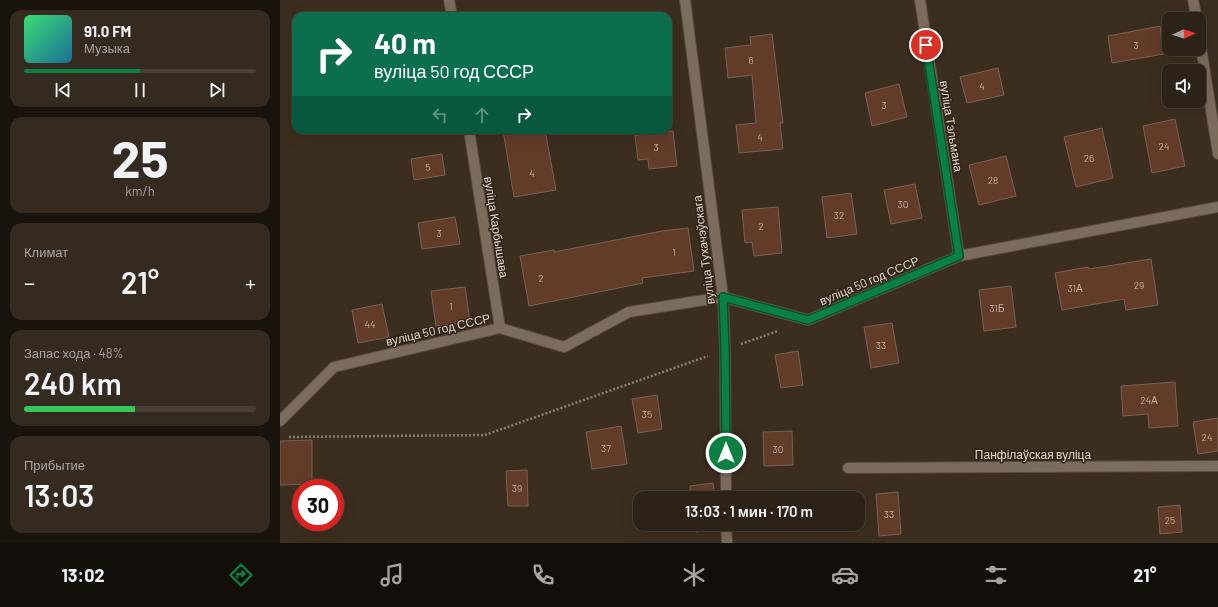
<!DOCTYPE html>
<html lang="ru">
<head>
<meta charset="utf-8">
<style>
  :root { --surface:#2d2217; --page:#352a20; --text:#f1f3f6; --muted:#a7a4a1; --line:#483f36; --accent:#0b8043 }
  body { margin:0; font-family:Barlow,sans-serif; background:var(--page); color:var(--text); height:100vh; display:flex; flex-direction:column; font-size:15px; white-space:nowrap }
  * { box-sizing:border-box; margin:0 }
  p { font-size:13px; color:var(--muted) }
  .icon { flex:none; width:22px; height:22px; fill:none; stroke:currentColor; stroke-width:2; stroke-linecap:round; stroke-linejoin:round }
  .map { position:relative; flex:1; overflow:hidden }
  .details { display:flex; flex-direction:column; gap:10px; padding:10px; background:#19130d; width:280px }
  .details>* { flex:none }
  .hud { position:absolute; left:12px; top:12px; width:380px; height:122px; border-radius:12px; box-shadow:0 4px 16px #0002,0 0 0 1px var(--line); background:#0b6e4f; color:#fff; overflow:hidden }
  .needle { width:26px; rotate:86deg }
  .controls { position:absolute; left:882px; top:12px; display:grid; gap:8px }
  .controls a { display:grid; place-items:center; width:44px; height:44px; border-radius:8px; background:var(--surface); box-shadow:0 4px 16px #0002,0 0 0 1px var(--line); font-size:20px }
  .speed { position:absolute; left:12px; top:479px; display:flex; gap:8px; font-size:20px; font-weight:700; text-align:center }
  .speed>* { display:grid; place-content:center; width:52px; height:52px; border-radius:50%; background:var(--surface); box-shadow:0 4px 16px #0002,0 0 0 1px var(--line); line-height:1 }
  .speed .limit { border:6px solid #d22; background:#fff; color:#111 }
  .pin { position:absolute; display:grid; place-items:center; width:34px; height:34px; color:#fff; margin:-17px; border:2px solid #fff; border-radius:50%; box-shadow:0 1px 4px #0007 }
  .me { position:absolute; width:44px; margin:-22px; rotate:0deg; stroke-linejoin:round; filter:drop-shadow(0 0 3px #0008) }
  .turn { display:flex; align-items:center; gap:14px; height:84px; padding:0 16px; font-size:18px }
  .turn .icon { width:52px; height:52px; stroke-width:2.5 }
  .turn b { display:block; font-size:28px; line-height:34px }
  .lanes { display:flex; align-items:center; height:38px; padding:0 16px; background:#0003; justify-content:center; gap:20px; direction:ltr }
  .lanes .off { opacity:.35 }
  .big { font-size:30px; font-weight:600; line-height:1.1 }
  .details .widget { flex:1; display:flex; flex-direction:column; justify-content:center; gap:6px; min-width:0; padding:0 14px; border-radius:12px; background:var(--page) }
  .details .dial { align-items:center; gap:0 }
  .dial b { font-size:52px; line-height:1 }
  .song { display:flex; align-items:center; gap:12px }
  .cover { width:48px; height:48px; border-radius:6px; background:linear-gradient(135deg,hsl(140 70% 55%),hsl(200 70% 35%)) }
  .played { height:4px; border-radius:2px; background:linear-gradient(90deg,var(--accent) 50%,var(--line) 50%) }
  .keys { display:flex; justify-content:space-around; direction:ltr }
  .heat { display:flex; justify-content:space-between; align-items:center; font-size:22px; direction:ltr }
  .charge { height:6px; border-radius:3px; background:linear-gradient(90deg,#34c759 48%,var(--line) 0) }
  .trip { position:absolute; left:353px; top:491px; width:232px; height:40px; border-radius:12px; background:var(--surface); box-shadow:0 4px 16px #0002,0 0 0 1px var(--line); font-weight:600; line-height:40px; text-align:center }
  .menu { display:flex; height:64px; justify-content:space-around; align-items:center; background:#120e09; color:var(--muted) }
  .menu .icon { width:28px; height:28px }
  .menu .selected { color:var(--accent) }
  .menu b { font-size:18px; color:var(--text) }
  main { display:flex; flex:1; min-height:0 }
  .map>svg:first-child { display:block }
  .building { fill:#633c29; stroke:#766156 }
  .lines { fill:none; stroke-linecap:round; stroke-linejoin:round }
  .minor-casing { stroke:#574c3f; stroke-width:12 }
  .path { stroke:#8a7e72; stroke-width:2.5; stroke-dasharray:2 2; stroke-linecap:butt }
  .minor { stroke:#7c6c5c; stroke-width:10 }
  .route-casing { stroke:#07532c; stroke-width:10 }
  .route { stroke:#0b8043; stroke-width:7 }
  .labels { text-anchor:middle; dominant-baseline:central; stroke-width:3; stroke-linejoin:round; paint-order:stroke }
  .number-label { font-size:10px; fill:#c1b0a5 }
  .street-label { font-size:12px; fill:#e0d7ce; stroke:#312415 }
</style>
</head>
<body>
<main>
<section class="details">
<div class="widget">
<div class="song"><i class="cover"></i><div><b>91.0 FM</b><p>Музыка</p></div></div>
<div class="played"></div>
<div class="keys"><svg class="icon" aria-label="previous" viewBox="0 0 24 24"><path d="M18 5L8 12l10 7zM5 5v14"/></svg><svg class="icon" aria-label="pause" viewBox="0 0 24 24"><path d="M8 5v14M16 5v14"/></svg><svg class="icon" aria-label="next" viewBox="0 0 24 24"><path d="M6 5l10 7-10 7zM19 5v14"/></svg></div>
</div>
<div class="widget dial"><b>25</b><p>km/h</p></div>
<div class="widget"><p>Климат</p>
<div class="heat"><a>−</a><b class="big">21°</b><a>+</a></div>
</div>
<div class="widget"><p>Запас хода · 48%</p><b class="big">240 km</b><div class="charge"></div></div>
<div class="widget"><p>Прибытие</p><b class="big">13:03</b></div>
</section>
<div class="map">
<svg width="938" height="543" viewBox="0 0 938 543">
  <rect width="100%" height="100%" fill="#3c2e1f"/>
  <path class="building" d="M880 26 884 54 832 63 828 36Z
    M492 34 503 123H500L503 149 459 153 456 125 476 123 472 75 448 78 445 48 471 45 470 37Z
    M718 68 724 95 687 103 680 77Z
    M619 84 627 117 592 126 585 93Z
    M895 119 905 166 872 173 863 126Z
    M822 128 833 178 796 187 784 137Z
    M223 130H265L276 190 234 197Z
    M393 131 397 166 369 169 368 159 358 160 355 135Z
    M162 154 165 175 134 180 131 159Z
    M726 156 736 196 699 205 689 165Z
    M635 184 642 218 611 224 604 190Z
    M571 193 577 234 547 238 542 197Z
    M498 207 502 253 474 256 472 242 465 243 462 210Z
    M175 217 180 244 142 249 138 223Z
    M408 228 414 271 362 278 363 283 249 306 240 256 274 250V252L382 231Z
    M871 259 878 305 846 310 844 299 782 310 775 273 808 267 809 269Z
    M731 286 736 327 704 331 699 290Z
    M185 287 190 322 156 326 151 291Z
    M102 304 109 337 78 343 72 310Z
    M612 323 619 363 591 368 584 327Z
    M518 351 523 385 501 388 495 355Z
    M895 382 898 426 869 428 868 414 843 416 841 386Z
    M377 395 382 429 358 433 352 399Z
    M938 418V451L918 454 913 422Z
    M341 426 347 464 312 469 306 432Z
    M512 431 513 465 484 466 483 432Z
    M32 440V484L0 485V441Z
    M247 470 248 506H228L226 471Z
    M433 483 435 498H411L410 486Z
    M618 492 621 534 599 536 596 494Z
    M900 505 902 532 880 534 878 507Z
    M415 524H438L439 529 416 532Z"/>
  <g class="lines">
    <defs>
      <path id="minor" d="M169 0 172 16
        M405 0 443 297 445 349 446 498
        M640 0 679 256
        M913 0 917 19
        M919 35 938 154
        M189 130 220 328
        M0 421 54 367 220 328 284 347 349 312 443 297 528 320 679 256 938 207
        M568 468 938 466
        M446 524 447 543"/>
    </defs>
    <use href="#minor" class="minor-casing"/>
    <path class="path" d="M461 344 498 331
      M9 437 205 435 428 356"/>
    <use href="#minor" class="minor"/>
  </g>
  <g class="lines">
    <defs>
      <path id="route" d="M446 453 445 349 443 297 528 320 679 256 646 45"/>
    </defs>
    <use href="#route" class="route-casing"/>
    <use href="#route" class="route"/>
  </g>
  <g class="labels">
    <g class="number-label">
      <text x="856" y="45">3</text>
      <text x="471" y="60">6</text>
      <text x="702" y="86">4</text>
      <text x="604" y="105">3</text>
      <text x="480" y="137">4</text>
      <text x="884" y="146">24</text>
      <text x="376" y="147">3</text>
      <text x="809" y="158">26</text>
      <text x="148" y="167">5</text>
      <text x="252" y="173">4</text>
      <text x="713" y="180">28</text>
      <text x="623" y="204">30</text>
      <text x="559" y="215">32</text>
      <text x="481" y="226">2</text>
      <text x="159" y="233">3</text>
      <text x="394" y="252">1</text>
      <text x="261" y="278">2</text>
      <text x="859" y="285">29</text>
      <text x="795" y="288">31А</text>
      <text x="171" y="306">1</text>
      <text x="717" y="308">31Б</text>
      <text x="90" y="324">44</text>
      <text x="601" y="345">33</text>
      <text x="869" y="400">24А</text>
      <text x="367" y="414">35</text>
      <text x="927" y="437">24</text>
      <text x="326" y="448">37</text>
      <text x="498" y="449">30</text>
      <text x="237" y="488">39</text>
      <text x="609" y="514">33</text>
      <text x="890" y="520">25</text>
    </g>
    <g class="street-label">
      <text transform="translate(672 126) rotate(81)">вуліца Тэльмана</text>
      <text transform="translate(217 227) rotate(81)">вуліца Карбышава</text>
      <text transform="translate(423 250) rotate(-97)">вуліца Тухачэўскага</text>
      <text transform="translate(589 280) rotate(-23)">вуліца 50 год СССР</text>
      <text transform="translate(158 329) rotate(-13)">вуліца 50 год СССР</text>
      <text x="753" y="454">Панфілаўская вуліца</text>
    </g>
  </g>
</svg>
<div class="controls">
<a><svg class="needle" viewBox="-14 -14 28 28"><path d="M0-13l5 13h-10z" fill="#e53935"/><path d="M0 13l5-13h-10z" fill="#a7a4a1"/></svg></a>
<a><svg class="icon" aria-label="sound" viewBox="0 0 24 24"><path d="M4 9h4l5-4v14l-5-4H4zM17 9q2 3 0 6"/></svg></a>
</div>
<div class="speed"><div class="limit">30</div></div>
<div class="pin" style="left:646px;top:45px;background:#d93025"><svg class="icon" aria-label="arrive" viewBox="0 0 24 24"><path d="M6 21V4h12l-3 4 3 4H6"/></svg></div>
<svg class="me" style="left:446px;top:453px" viewBox="-20 -20 40 40"><circle r="17" fill="#0b8043" stroke="#fff" stroke-width="3"/><path d="M0-11L8 9 0 5-8 9z" fill="#fff"/></svg>
<div class="trip">13:03 · 1 мин · 170 m</div>
<div class="hud">
<div class="turn"><svg class="icon" aria-label="right" viewBox="0 0 24 24"><path d="M7 20v-9h11M14 6l5 5-5 5"/></svg><div><b>40 m</b>вуліца 50 год СССР</div></div>
<div class="lanes"><svg class="icon off" aria-label="left" viewBox="0 0 24 24"><path d="M17 20v-9H6M10 6l-5 5 5 5"/></svg><svg class="icon off" aria-label="ahead" viewBox="0 0 24 24"><path d="M12 20V5M6 11l6-6 6 6"/></svg><svg class="icon" aria-label="right" viewBox="0 0 24 24"><path d="M7 20v-9h11M14 6l5 5-5 5"/></svg></div>
</div>
</div>
</main>
<nav class="menu">
<b>13:02</b>
<svg class="icon selected" aria-label="directions" viewBox="0 0 24 24"><path d="M12 3l9 9-9 9-9-9zM9 14v-3h6M13 9l2 2-2 2"/></svg>
<svg class="icon" aria-label="music" viewBox="0 0 24 24"><path d="M9 18V5l10-2v13"/><circle cx="6" cy="18" r="3"/><circle cx="16" cy="16" r="3"/></svg>
<svg class="icon" aria-label="phone" viewBox="0 0 24 24"><path d="M5 4h4l2 5-3 2q2 4 5 5l2-3 5 2v4C11 20 4 13 5 4z"/></svg>
<svg class="icon" aria-label="climate" viewBox="0 0 24 24"><path d="M12 3v18M4 7l16 10M4 17L20 7"/></svg>
<svg class="icon" aria-label="car" viewBox="0 0 24 24"><path d="M5 17H2v-5l4-1 3-4h7l3 4 3 1v5h-3M9 17h6M6 11h13"/><circle cx="7" cy="17" r="2"/><circle cx="17" cy="17" r="2"/></svg>
<svg class="icon" aria-label="filters" viewBox="0 0 24 24"><path d="M4 7h16M4 17h16"/><circle cx="9" cy="7" r="2"/><circle cx="15" cy="17" r="2"/></svg>
<b>21°</b>
</nav>
</body>
</html>
